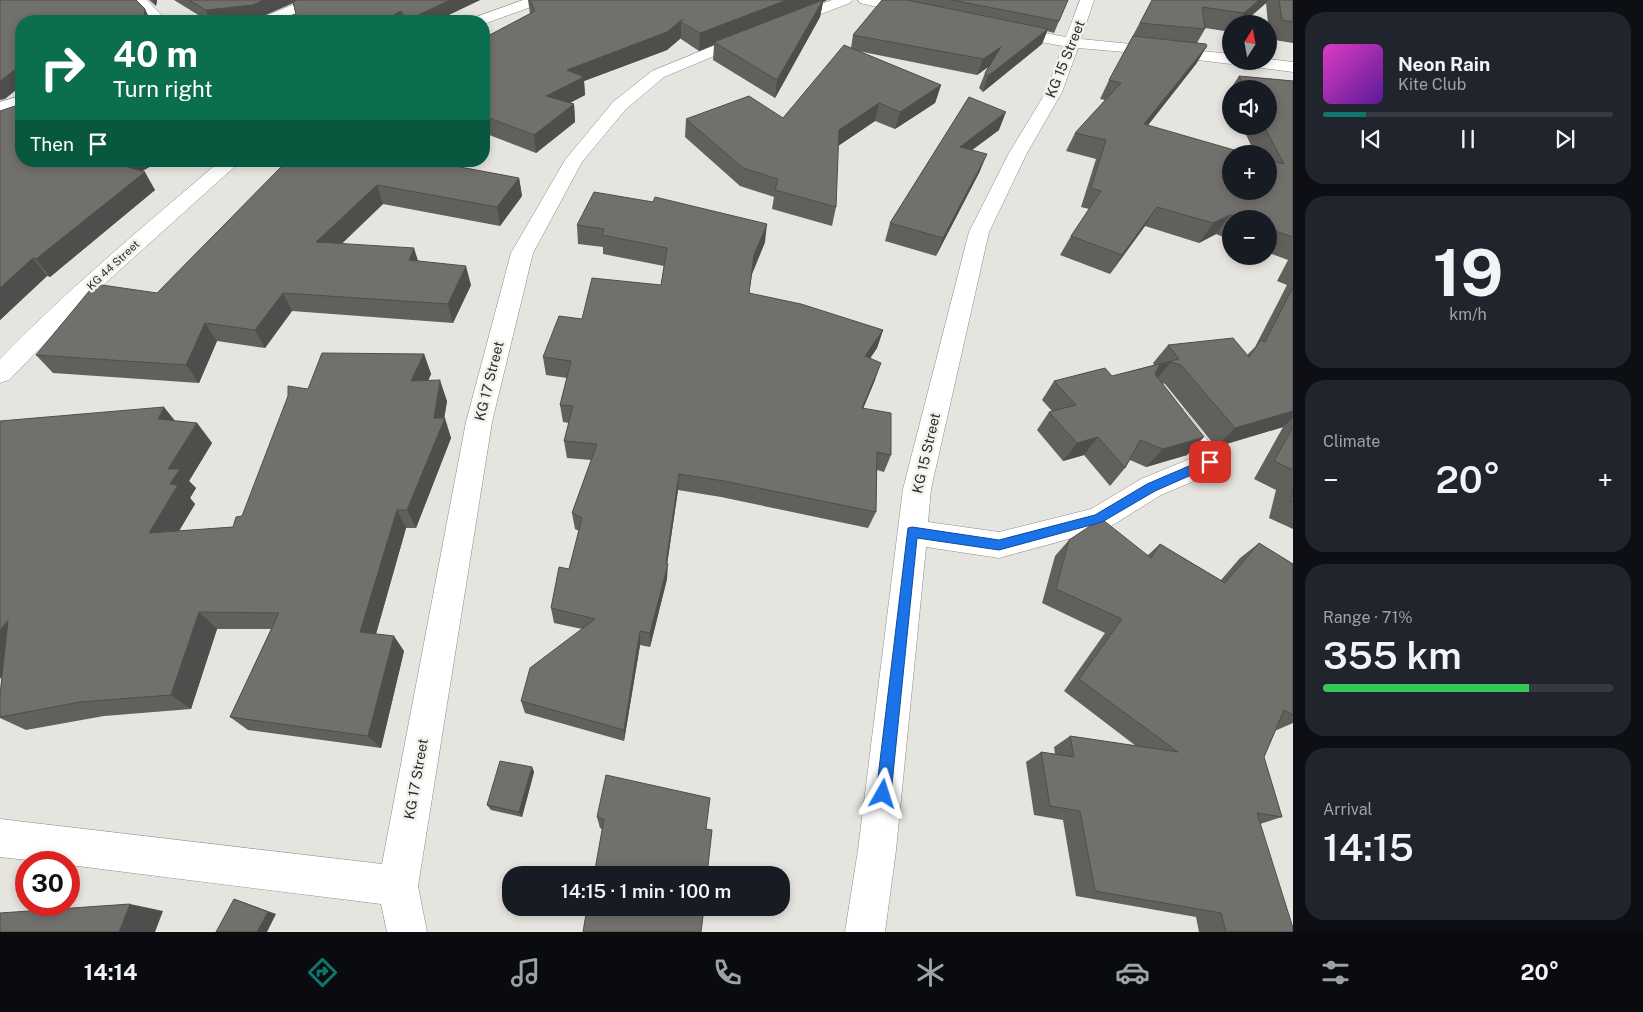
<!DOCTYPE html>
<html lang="en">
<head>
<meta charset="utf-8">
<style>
  :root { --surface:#171b24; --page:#20242c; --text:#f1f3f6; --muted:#9ea1a6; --line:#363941; --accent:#0f766e }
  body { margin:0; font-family:"Public Sans",sans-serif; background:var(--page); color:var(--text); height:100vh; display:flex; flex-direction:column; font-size:19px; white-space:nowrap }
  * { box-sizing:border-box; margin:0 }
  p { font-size:16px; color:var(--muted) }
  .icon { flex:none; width:28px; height:28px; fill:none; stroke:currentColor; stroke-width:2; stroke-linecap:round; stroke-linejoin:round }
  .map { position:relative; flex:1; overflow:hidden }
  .side { display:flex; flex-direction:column; gap:12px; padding:12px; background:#0d0f14; width:350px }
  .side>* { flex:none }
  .guide { position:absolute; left:15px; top:15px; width:475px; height:152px; border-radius:20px; box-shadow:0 2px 8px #0003; background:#0b6e4f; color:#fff; overflow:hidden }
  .needle { width:32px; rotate:11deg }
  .fabs { position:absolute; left:1222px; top:15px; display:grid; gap:10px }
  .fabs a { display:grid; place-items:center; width:55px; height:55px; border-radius:50%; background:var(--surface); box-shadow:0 2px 8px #0003; font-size:25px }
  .speed { position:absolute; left:15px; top:851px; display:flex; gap:10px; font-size:25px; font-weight:700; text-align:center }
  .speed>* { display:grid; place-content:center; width:65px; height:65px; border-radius:50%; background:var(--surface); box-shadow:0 2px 8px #0003; line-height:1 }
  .speed .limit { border:8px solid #d22; background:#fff; color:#111 }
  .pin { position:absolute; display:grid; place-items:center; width:42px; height:42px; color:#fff; margin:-21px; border-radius:10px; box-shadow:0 2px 8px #0006 }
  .me { position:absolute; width:55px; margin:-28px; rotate:6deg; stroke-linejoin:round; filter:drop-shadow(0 0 4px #0008) }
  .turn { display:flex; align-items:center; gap:18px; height:105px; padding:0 15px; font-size:22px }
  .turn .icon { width:65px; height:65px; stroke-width:2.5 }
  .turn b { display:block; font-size:35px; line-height:42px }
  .then { display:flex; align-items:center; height:48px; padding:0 15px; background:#0003; gap:10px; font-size:19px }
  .big { font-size:38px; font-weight:600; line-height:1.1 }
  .side .tile { flex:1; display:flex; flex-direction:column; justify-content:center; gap:8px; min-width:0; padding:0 18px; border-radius:20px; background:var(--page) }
  .side .dial { align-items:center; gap:0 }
  .dial b { font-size:65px; line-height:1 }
  .song { display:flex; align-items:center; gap:15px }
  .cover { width:60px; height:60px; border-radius:8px; background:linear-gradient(135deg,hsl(310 70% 55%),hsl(270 70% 35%)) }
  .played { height:5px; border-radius:2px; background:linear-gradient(90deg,var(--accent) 15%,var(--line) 15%) }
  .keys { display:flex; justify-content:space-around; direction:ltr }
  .heat { display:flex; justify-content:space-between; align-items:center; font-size:28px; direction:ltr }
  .charge { height:8px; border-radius:4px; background:linear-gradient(90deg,#34c759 71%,var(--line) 0) }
  .trip { position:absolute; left:502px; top:866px; width:288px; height:50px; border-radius:20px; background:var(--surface); box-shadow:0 2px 8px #0003; font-weight:600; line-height:50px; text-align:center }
  .dock { display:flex; height:80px; justify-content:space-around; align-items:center; background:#090b0e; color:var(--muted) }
  .dock .icon { width:35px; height:35px }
  .dock .selected { color:var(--accent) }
  .dock b { font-size:22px; color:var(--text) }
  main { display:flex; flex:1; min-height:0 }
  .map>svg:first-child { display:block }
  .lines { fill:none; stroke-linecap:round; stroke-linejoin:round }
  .minor-casing { stroke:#8d8b87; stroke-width:1 }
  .minor { fill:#fff; fill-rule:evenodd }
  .wall { fill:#62605d }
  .shaded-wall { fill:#504e4c }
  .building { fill:#72706c; stroke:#504e4c }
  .route { fill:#1a73e8; stroke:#114b97 }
  .labels { text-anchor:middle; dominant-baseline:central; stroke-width:5; stroke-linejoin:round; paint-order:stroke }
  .far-street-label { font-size:11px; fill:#2e2d2b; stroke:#f2f1ec }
  .street-label { font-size:14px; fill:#2e2d2b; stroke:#f2f1ec }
</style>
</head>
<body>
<main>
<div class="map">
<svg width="1293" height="932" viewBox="0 0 1293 932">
  <rect width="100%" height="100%" fill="#e5e4df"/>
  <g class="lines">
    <defs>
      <path id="minor" d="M132 0H147L167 21H152Z
        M305 0H325L323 3 277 21H258L260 18Z
        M523 0H544L542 3 484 24V21H471L473 18Z
        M832 0H852L850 3 792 25H782L780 22 782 19Z
        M858 0H883L921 9 923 12 921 15 916 16 860 3Z
        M1080 0H1094L1081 39 1231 54V61H1237L1231 64 1148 54 1078 48 1062 92 1027 153 989 232 931 489 928 522 999 532 1091 509 1141 479 1192 458 1162 416 1166 409 1175 406 1184 409 1224 462 1220 470 1161 495 1108 528 1098 531 999 558 926 547 896 850 885 932H845L858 850 903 489 969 232 1009 153 1046 92 1063 46 1007 36 1002 34 999 31 1002 28 1007 26 1066 37Z
        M747 32 752 34 755 37 752 40 664 77 625 110 582 162 533 253 492 422 418 886 427 932H387L381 904 69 865V862H45L0 857V819L382 864 466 422 511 253 565 160 613 102 652 71Z
        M1269 59 1293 62V72L1246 66 1240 64 1238 61H1269Z
        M21 96V106L0 112V102Z
        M220 161H241L91 296 9 380 0 383V359C69 288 145 225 220 161Z"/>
    </defs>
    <use href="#minor" class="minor-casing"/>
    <use href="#minor" class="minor"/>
  </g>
  <path class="wall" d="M149 0H157L156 6Z
    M174 0H480L436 21H274L296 14 293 3 258 18 231 21H208Z
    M528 0H827L823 2 820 17 775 98 713 60 714 45 699 51 681 39V38L667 50 584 81 585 95 570 103 574 104 575 122 536 153 484 133V38L530 14Z
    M882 0H1068L1054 33 1047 31 1042 44 983 92 979 88 985 73 988 67 977 75 858 51 941 85 935 103 895 129 875 121 838 146 836 207 832 226 772 209 774 197 740 186 685 137 686 119 783 118 851 48 853 35Z
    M1152 0H1293V43L1269 39V24H1268L1266 3 1242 24H1231V32L1205 28V29L1197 43 1207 46 1196 64 1148 125 1269 191V154H1255L1242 126H1269V89H1231V103L1227 94 1239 76 1293 81V529L1269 518 1276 490 1254 479 1283 427 1216 447 1165 384 1162 383 1187 455 1146 467 1130 460 1125 468 1110 486 1084 455 1063 461 1037 430 1049 412 1052 411 1042 400 1054 381 1112 376 1154 365 1153 363 1168 345 1247 355 1255 347 1287 285 1277 281 1288 260 1269 253V219H1231V240L1216 234 1199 243 1145 226 1110 274 1060 255 1071 236 1089 209 1081 207 1096 159 1066 151 1075 133 1105 100 1100 99 1109 80Z
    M969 97 999 130 972 150 980 171 936 256 885 241 890 223Z
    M21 161H160L142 171 155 190 50 277 47 276 0 320Z
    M287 161 519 178 522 196 500 226 383 204 342 243 419 261 471 285 453 323 292 311 265 348 217 341 199 383 53 373 36 355 157 293Z
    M577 225 765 242 752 274 749 293 883 330 877 348 870 358 875 380 863 408 891 455 884 472 877 470 876 512 868 528 721 497 678 490 667 564V579L650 647 640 645 624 741 525 713 521 701 582 629 554 623 551 608 569 569 579 531 575 529 572 513 591 460 567 458 564 441 569 423 563 422 560 405 567 378 546 375 543 357 582 319 661 285 664 266 603 254V247L578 244Z
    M424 354 431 374 428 381 447 401 444 418 451 438 416 528H406L376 634 404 651 381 748 248 730 230 717 271 629H217L191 709 104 716 26 730 0 718V695L2 676 0 679 175 421 197 423 212 443 189 481 196 488 190 498 195 504 179 531 233 527 242 516 308 389Z
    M1069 540 1148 555 1160 544 1221 580 1240 558 1259 543 1293 564V723L1277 730H1276L1264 757 1282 817 1260 824 1293 932H1199L1196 917 1076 896 1063 820 1034 815 1026 762 1041 752 1055 754 1054 747 1070 736 1136 746 1064 691 1105 633 1042 603 1055 556Z
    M532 767 534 772 522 817 491 810 487 805Z
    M597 817 706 829H602L600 828Z"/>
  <path class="shaded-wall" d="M153 0H157L156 6Z
    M264 0H300L258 18 231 21H210L206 10Z
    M450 0H480L436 21H408V20Z
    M787 0H827L823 2 820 17 775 98 777 80 714 42V45L699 51 700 33Z
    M1259 0H1268L1266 3 1242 24H1238L1244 13Z
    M145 9 151 21H114Z
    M401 11 404 21H382Z
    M683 19 681 22V38L667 50 584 81 585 95 548 114 546 96 567 70Z
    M1048 29 1042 44 983 92 988 76Z
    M1207 46 1196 64 1134 143 1144 124Z
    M1001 47 995 62 977 75 983 59Z
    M21 65V86L5 99 0 100V81Z
    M941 85 935 103 895 129 900 112Z
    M879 103 875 121 835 148 839 130Z
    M574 104 575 122 536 153 534 135Z
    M1006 112 999 130 953 164 960 147Z
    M987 154 980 171 936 256 943 238Z
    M118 161H160L125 181 114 163Z
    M145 172 155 190 50 277 36 259Z
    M519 178 522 196 500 226 497 207Z
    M377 185 383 204 324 261 316 242Z
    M1157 207 1145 226 1110 274 1122 255Z
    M1230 215 1216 234 1199 243 1213 223Z
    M767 224 765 242 752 274 754 255Z
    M414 248 420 267 409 260Z
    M33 258 47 276 0 320V288Z
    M466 266 471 285 453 323 448 304Z
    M283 293 292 311 265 348 255 330Z
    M205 323 217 341 199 383 186 365Z
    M883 330 877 348 860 374 865 356Z
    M424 354 431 374 419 401 411 381Z
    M1171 362 1155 381 1146 383 1160 364Z
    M881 363 875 380 856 426 862 408Z
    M440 380 447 401 444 420 445 418 451 438 416 528 407 510 434 418Z
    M164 407 180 427 158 419Z
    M1293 411V418L1283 427 1216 447 1235 428Z
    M197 423 212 443 189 481 196 488 190 498 195 504 167 551 149 533 168 469Z
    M1098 437 1084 455 1063 461 1077 443Z
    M1204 437 1187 455 1146 467 1163 449Z
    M679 474 678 490 666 572 668 564 667 579 650 647V633L666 563Z
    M397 510 406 528 372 648 360 632Z
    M199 612 217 629 191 709 171 695Z
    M8 620 34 636 0 679V630Z
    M640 631V645L624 741V730Z
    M394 636 404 651 381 748 368 736Z
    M532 767 534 772 522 817 519 812Z
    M234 899 243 902 276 914 267 932H257Z
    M130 904 163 911 155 932H119Z"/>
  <path class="building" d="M0 0H136L145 9 144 18 114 21H21V65L0 81Z
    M189 0H264L253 5 206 10Z
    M297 0H450L408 20 401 11 382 21H274L296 14 293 2Z
    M530 0H787L700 33 681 22 683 19 667 32 567 70 584 77 546 96 574 104 534 135 484 116V38L535 11Z
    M823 0 777 80 714 42Z
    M882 0H907L1048 29 988 76 985 73 1001 47 983 59 853 35Z
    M952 0H1068L1059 21Z
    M1152 0H1259L1244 13 1202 7 1205 29 1140 23Z
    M1279 0H1293V22L1282 20Z
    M1133 36 1206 44 1207 46 1144 124 1248 154H1231V191H1269V160L1284 164 1264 126H1269V89H1245L1239 76 1293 81V237L1269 229V219H1240L1230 215 1213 223 1157 207 1122 255 1071 236 1101 191 1091 188 1106 140 1075 133 1121 83 1109 80Z
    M844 45 941 85 900 112 879 103 839 130 836 207 775 190 778 179 743 168 686 119 749 96 783 118Z
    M969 97 1006 112 960 147 987 154 943 238 890 223Z
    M21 104V161H118L114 163 145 172 36 259 33 258 0 288V111Z
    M287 161H428L519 178 497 207 377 185 316 242 414 248 409 260 466 266 448 304 283 293 255 330 205 323 186 365 36 355 95 284 157 293Z
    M594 192 653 202 655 197 767 224 754 255 749 293 801 304 883 330 865 356 881 363 862 408 891 413V455L877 452 876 512 724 481 679 474 666 563 668 564 650 633 640 631 624 730 521 701 530 668 595 619 551 608 559 567 569 569 582 518 572 513 597 444 564 441 573 406 560 405 571 361 543 357 559 316 582 319 592 278 661 285 667 248 602 235 604 229 577 225Z
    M1293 287V411L1235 428 1181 365 1171 362 1160 364 1155 374 1204 437 1163 449 1140 440 1125 468 1098 437 1077 443 1049 412 1076 405 1054 381 1105 368 1112 376 1179 359 1168 345 1233 338 1249 357 1261 340 1265 342Z
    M322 353 424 354 411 381 440 380 434 418H445L407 510H397L360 632 394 636 368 736 230 717 279 613 199 612 171 695 80 702 0 717V695L8 620 0 630V421L164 407 158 419 197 423 168 469H180L170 484 178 485 149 533 233 527 236 517 242 516 288 396V386L308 389Z
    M1293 427V470L1274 461Z
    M1293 489V502L1290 501Z
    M1103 520 1151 558 1160 544 1225 583 1259 543 1293 564V715L1284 710 1264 757 1282 817 1257 813 1293 928V932H1226L1221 913 1095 891 1080 811 1050 806 1041 752 1074 757 1070 736 1178 752 1079 679 1122 619 1056 589 1069 540 1096 522Z
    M500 761 532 767 519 812 487 805Z
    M606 775 710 798 706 829 712 830 707 875H594L604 819 597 817Z
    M234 899 268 912 257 932H216Z
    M130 904 119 932H0V913Z
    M587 908H704L701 932H583Z"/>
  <path class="route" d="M1210 457 1214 459 1215 462 1214 465 1155 491 1102 522 999 550 917 538 891 794 889 800 883 802 878 800 876 794 908 528 912 527 999 540 1095 515 1147 484Z"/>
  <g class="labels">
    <g class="far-street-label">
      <text transform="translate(113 265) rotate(-43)">KG 44 Street</text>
    </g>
    <g class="street-label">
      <text transform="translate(1065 59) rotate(-68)">KG 15 Street</text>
      <text transform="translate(489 381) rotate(-76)">KG 17 Street</text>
      <text transform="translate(926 453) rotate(-77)">KG 15 Street</text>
      <text transform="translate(416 779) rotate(-80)">KG 17 Street</text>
    </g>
  </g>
</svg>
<div class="fabs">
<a><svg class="needle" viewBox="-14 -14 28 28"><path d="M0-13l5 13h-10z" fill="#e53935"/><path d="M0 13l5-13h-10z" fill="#9ea1a6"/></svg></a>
<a><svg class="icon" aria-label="sound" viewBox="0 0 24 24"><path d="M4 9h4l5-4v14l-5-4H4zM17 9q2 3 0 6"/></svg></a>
<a>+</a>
<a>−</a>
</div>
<div class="speed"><div class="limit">30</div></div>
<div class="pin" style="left:1210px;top:462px;background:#d93025"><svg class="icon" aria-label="arrive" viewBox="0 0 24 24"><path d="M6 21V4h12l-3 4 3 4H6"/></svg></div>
<svg class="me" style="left:883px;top:794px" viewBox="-20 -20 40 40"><path d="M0-17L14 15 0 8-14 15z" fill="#1a73e8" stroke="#fff" stroke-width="4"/></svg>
<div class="trip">14:15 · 1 min · 100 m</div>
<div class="guide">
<div class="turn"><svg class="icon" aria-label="right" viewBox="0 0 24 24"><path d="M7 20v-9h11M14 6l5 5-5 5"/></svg><div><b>40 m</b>Turn right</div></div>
<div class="then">Then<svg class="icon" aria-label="arrive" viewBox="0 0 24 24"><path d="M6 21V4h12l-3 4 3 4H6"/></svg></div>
</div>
</div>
<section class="side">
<div class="tile">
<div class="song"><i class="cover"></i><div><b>Neon Rain</b><p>Kite Club</p></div></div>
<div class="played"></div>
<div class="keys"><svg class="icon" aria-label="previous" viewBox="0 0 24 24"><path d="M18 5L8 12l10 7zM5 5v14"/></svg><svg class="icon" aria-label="pause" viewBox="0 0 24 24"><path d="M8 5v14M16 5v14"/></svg><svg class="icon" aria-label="next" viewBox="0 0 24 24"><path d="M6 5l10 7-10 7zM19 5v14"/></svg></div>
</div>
<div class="tile dial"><b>19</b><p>km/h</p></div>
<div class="tile"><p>Climate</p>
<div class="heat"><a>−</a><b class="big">20°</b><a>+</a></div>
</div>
<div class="tile"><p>Range · 71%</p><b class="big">355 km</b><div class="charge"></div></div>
<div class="tile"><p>Arrival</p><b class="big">14:15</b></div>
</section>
</main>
<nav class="dock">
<b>14:14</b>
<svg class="icon selected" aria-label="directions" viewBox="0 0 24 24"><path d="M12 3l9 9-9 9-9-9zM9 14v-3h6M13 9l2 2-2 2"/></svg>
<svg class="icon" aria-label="music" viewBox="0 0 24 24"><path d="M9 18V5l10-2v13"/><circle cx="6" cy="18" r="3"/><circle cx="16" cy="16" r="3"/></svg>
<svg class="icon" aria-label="phone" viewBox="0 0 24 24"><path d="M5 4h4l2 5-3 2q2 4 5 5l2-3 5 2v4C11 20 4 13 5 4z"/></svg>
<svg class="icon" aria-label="climate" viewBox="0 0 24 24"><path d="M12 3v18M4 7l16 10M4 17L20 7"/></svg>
<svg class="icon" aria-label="car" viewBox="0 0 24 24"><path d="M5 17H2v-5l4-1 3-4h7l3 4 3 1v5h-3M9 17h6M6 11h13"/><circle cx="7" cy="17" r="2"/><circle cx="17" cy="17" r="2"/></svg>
<svg class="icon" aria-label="filters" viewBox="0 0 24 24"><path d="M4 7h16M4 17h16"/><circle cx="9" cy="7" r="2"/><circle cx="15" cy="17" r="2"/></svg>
<b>20°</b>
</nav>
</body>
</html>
